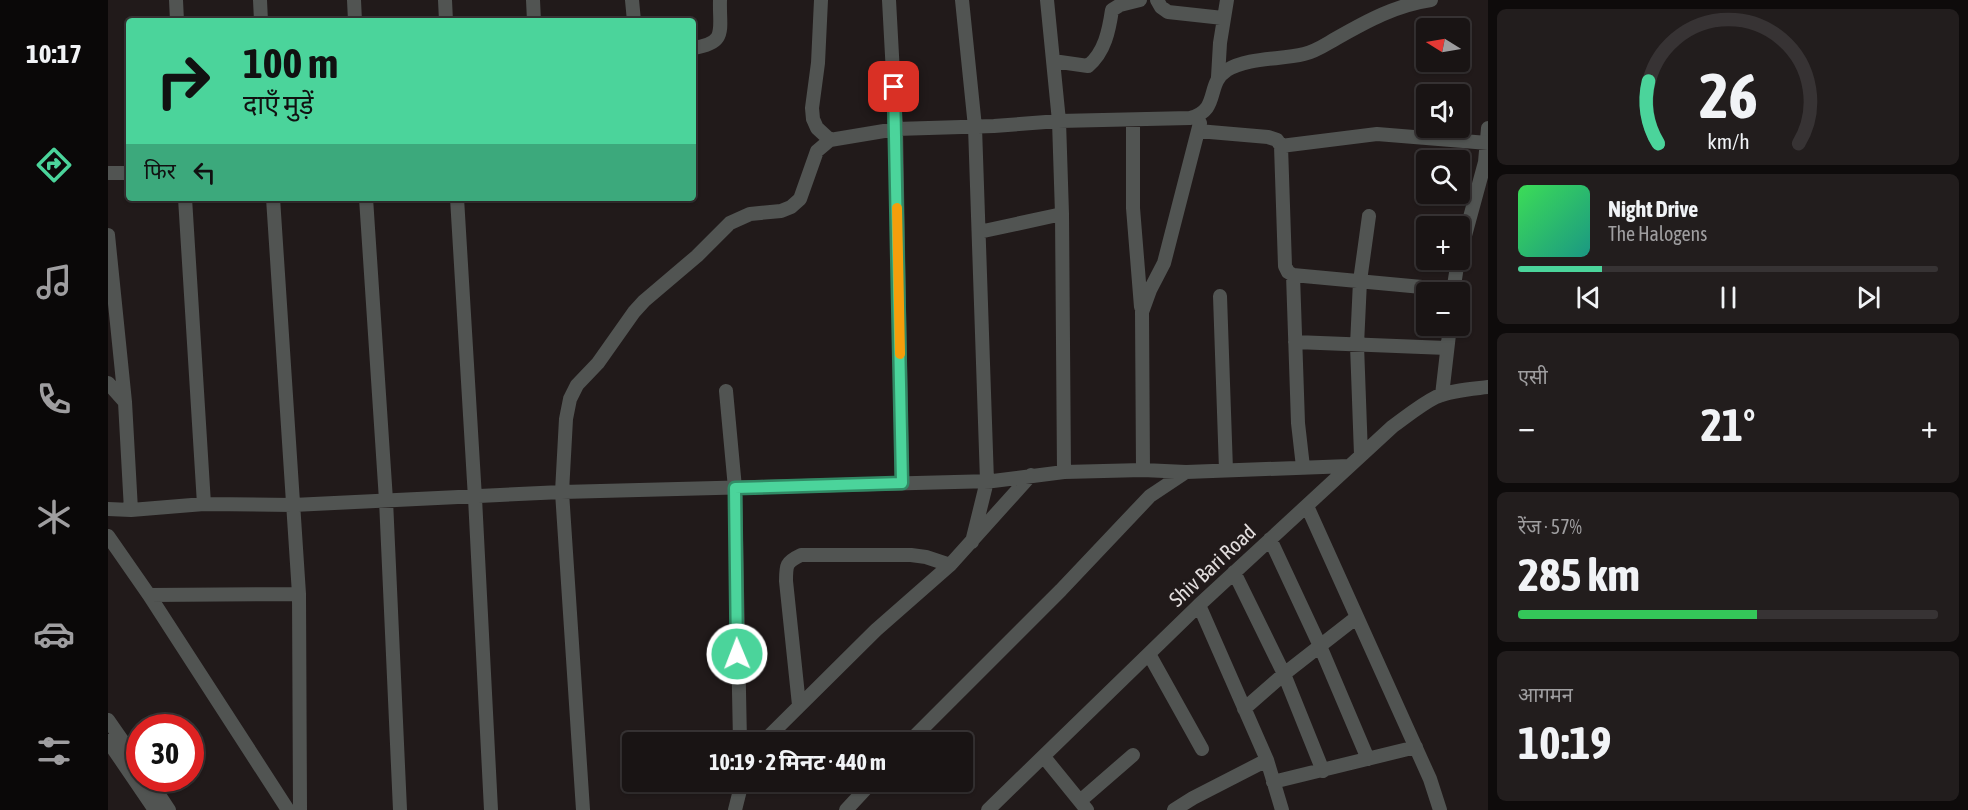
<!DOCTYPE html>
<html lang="hi">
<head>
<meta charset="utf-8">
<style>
  :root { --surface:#191414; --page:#221d1d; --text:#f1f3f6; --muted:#9f9ea0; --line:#373334; --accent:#4bd49b }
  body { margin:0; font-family:"Asap Condensed","Noto Sans Devanagari",sans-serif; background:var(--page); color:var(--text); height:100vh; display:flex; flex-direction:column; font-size:22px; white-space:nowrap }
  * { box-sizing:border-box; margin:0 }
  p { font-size:20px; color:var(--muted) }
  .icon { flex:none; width:33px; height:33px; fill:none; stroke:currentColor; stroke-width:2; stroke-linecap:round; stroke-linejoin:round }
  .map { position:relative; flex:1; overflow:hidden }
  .details { display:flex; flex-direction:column; gap:9px; padding:9px; background:#0e0b0b; width:480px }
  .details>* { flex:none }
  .guide { position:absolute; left:18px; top:18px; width:570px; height:183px; border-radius:6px; box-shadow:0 2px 4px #0004,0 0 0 2px var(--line); background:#4bd49b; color:#111; overflow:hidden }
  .needle { width:39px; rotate:281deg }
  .controls { position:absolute; left:1308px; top:18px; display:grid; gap:12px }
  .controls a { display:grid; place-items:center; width:54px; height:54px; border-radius:6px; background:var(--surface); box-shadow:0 2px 4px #0004,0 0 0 2px var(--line); font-size:30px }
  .speed { position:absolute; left:18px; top:714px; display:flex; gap:12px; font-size:30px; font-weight:700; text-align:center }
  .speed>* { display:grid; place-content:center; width:78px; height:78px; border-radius:50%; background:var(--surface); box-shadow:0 2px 4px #0004,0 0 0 2px var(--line); line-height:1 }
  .speed .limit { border:9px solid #d22; background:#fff; color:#111 }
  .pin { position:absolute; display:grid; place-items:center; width:51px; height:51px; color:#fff; margin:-26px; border-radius:12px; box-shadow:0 3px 9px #0006 }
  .me { position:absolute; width:66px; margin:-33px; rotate:359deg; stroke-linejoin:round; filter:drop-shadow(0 0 4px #0008) }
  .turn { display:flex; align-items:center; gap:21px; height:126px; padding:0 18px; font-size:27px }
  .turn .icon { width:78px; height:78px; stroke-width:2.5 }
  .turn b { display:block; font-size:42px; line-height:51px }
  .then { display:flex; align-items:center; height:57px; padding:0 18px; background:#0003; gap:12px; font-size:22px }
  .big { font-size:45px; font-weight:700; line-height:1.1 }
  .details .tile { flex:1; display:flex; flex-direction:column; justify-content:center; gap:9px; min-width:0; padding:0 21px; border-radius:9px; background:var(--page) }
  .details .dial { align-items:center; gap:0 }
  .dial svg { height:156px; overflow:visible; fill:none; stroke:var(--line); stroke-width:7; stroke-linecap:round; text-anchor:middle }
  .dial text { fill:var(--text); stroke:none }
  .song { display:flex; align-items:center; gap:18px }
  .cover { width:72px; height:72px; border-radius:9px; background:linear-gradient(135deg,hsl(130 70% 55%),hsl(170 70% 35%)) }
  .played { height:6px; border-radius:3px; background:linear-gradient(90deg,var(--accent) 20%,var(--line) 20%) }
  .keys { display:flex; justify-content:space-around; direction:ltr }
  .heat { display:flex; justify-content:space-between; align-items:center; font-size:33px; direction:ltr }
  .charge { height:9px; border-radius:4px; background:linear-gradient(90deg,#34c759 57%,var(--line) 0) }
  .trip { position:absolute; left:514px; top:732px; width:351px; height:60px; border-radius:6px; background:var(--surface); box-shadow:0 2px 4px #0004,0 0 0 2px var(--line); font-weight:700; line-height:60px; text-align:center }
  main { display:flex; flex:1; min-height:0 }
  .tabs { display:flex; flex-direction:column; width:108px; justify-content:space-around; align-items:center; background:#0a0808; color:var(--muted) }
  .tabs .icon { width:42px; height:42px }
  .tabs .current { color:var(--accent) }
  .tabs b { font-size:27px; color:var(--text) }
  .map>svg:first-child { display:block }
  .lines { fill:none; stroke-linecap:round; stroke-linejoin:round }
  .minor { stroke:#515452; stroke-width:14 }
  .route-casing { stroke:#318a65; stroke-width:15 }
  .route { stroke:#4bd49b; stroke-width:10 }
  .slow { stroke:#f59e0b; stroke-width:10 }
  .labels { text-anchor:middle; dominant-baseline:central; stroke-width:6; stroke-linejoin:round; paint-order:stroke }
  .street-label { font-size:21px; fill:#e2dddd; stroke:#211a1a }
</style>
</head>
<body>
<main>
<nav class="tabs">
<b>10:17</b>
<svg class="icon current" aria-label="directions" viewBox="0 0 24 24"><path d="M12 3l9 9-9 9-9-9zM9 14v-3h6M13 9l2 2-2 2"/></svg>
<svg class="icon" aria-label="music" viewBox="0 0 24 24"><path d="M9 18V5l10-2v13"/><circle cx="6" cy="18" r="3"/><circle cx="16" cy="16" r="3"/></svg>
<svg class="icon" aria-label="phone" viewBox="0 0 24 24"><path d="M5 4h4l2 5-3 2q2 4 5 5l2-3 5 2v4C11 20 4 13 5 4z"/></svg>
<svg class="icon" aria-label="climate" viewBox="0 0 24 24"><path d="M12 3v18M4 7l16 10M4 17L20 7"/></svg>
<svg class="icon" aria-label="car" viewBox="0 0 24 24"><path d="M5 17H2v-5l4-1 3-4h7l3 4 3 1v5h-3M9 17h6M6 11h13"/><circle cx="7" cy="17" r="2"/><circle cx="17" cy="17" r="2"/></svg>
<svg class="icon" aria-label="filters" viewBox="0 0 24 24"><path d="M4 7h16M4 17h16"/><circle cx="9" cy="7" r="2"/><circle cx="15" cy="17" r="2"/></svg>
</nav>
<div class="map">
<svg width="1380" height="810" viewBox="0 0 1380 810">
  <rect width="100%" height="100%" fill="#211a1a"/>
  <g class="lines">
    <path class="minor" d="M68 0 69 21
      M152 0 153 21
      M246 0 247 21
      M337 0 338 21
      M425 0 426 21
      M524 0 526 21
      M713 0 710 63 704 108 705 119 709 128 722 140
      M781 0 788 129 794 483
      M854 0 867 127 879 481 864 542
      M939 0 951 121 954 214 956 472
      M1049 0 1053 7 1060 12 1115 18
      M585 48C620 43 611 30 612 0
      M945 61 980 66C997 52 1001 30 1004 10L1012 5 1032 0
      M1110 77 1112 43 1119 0
      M1025 120V208L1033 307
      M1090 131 1160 137 1169 140 1173 146 1177 266 1180 272 1185 275 1346 290
      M1173 146 1269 134 1380 143
      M0 173H21
      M77 198 96 504
      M165 198 191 594 192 810
      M258 198 278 500 292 810
      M349 198 367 498 383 810
      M871 232 954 214
      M0 235 17 402 23 510
      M1352 254 1377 162 1380 128
      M1185 275 1190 423 1195 467
      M1345 292 1350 260
      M1112 296 1118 470
      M1187 342 1339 348
      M0 383 17 402
      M618 391 627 488 632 742
      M1334 395 1342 326
      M1253 455 1249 345 1252 281 1261 216
      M1035 470 1034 312 1042 290 1056 263 1092 123
      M1199 506 1322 779 1332 810
      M0 509 23 510 96 504 185 505 454 492 885 481 956 472 1035 470 1078 472 1241 466
      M0 536 41 595 180 810
      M1162 539 1212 646 1260 759
      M1126 572 1176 674 1215 771
      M41 595 191 594
      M1091 605 1159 760 1174 810
      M1041 654 1094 749
      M691 705 678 581C678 565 678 562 693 555H803L818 557 842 565
      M1136 709 1176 674 1249 617
      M0 720 32 766
      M0 741 47 810
      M655 742 768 630 842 565 923 475
      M801 742 953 590 1042 496 1078 472
      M936 757 979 810
      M40 778 61 810
      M1165 782 1308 747
      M972 801 1025 755
      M475 810 454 492 458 419 462 399 469 385 490 363 526 312 536 301 589 256 622 223 642 214 673 211 683 207 692 199 709 151 722 140 788 129 886 126 951 121 1082 118C1113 110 1097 84 1119 70 1141 57 1172 60 1196 54 1209 51 1218 44 1229 38 1259 21 1288 5 1323 0
      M627 810 634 782
      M738 810 764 782
      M880 810 1091 605 1284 427C1298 417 1312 405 1328 397 1344 390 1363 389 1380 387
      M1066 810 1085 798 1159 760"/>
  </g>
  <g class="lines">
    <defs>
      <path id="route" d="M629 654 627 488 794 483 786 87"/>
    </defs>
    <use href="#route" class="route-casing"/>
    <use href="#route" class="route"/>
    <path class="slow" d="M789 208 792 354"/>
  </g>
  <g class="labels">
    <g class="street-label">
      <text transform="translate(1104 565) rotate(-43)">Shiv Bari Road</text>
    </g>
  </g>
</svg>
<div class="controls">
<a><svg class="needle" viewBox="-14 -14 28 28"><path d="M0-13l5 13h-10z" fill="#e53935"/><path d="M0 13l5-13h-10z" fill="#9f9ea0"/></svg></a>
<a><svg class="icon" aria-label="sound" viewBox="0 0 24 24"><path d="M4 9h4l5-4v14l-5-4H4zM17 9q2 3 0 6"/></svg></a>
<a><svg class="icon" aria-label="search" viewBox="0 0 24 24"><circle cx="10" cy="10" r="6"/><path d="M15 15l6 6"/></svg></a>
<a>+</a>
<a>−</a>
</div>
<div class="speed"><div class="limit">30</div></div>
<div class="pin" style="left:786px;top:87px;background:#d93025"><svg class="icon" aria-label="arrive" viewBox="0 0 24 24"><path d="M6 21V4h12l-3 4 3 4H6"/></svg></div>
<svg class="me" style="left:629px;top:654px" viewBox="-20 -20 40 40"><circle r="17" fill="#4bd49b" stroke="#fff" stroke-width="3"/><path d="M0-11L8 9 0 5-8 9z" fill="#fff"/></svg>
<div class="trip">10:19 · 2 मिनट · 440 m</div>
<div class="guide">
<div class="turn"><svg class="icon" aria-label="right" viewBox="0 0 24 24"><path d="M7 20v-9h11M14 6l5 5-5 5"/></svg><div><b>100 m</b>दाएँ मुड़ें</div></div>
<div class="then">फिर<svg class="icon" aria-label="left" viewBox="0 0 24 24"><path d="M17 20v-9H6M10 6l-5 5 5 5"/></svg></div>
</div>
</div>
<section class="details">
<div class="tile dial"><svg viewBox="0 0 100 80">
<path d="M14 69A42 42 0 1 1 86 69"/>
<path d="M14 69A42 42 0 0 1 9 37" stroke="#4bd49b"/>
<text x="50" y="56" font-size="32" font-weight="700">26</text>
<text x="50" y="72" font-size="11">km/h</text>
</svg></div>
<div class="tile">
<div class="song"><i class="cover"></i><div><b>Night Drive</b><p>The Halogens</p></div></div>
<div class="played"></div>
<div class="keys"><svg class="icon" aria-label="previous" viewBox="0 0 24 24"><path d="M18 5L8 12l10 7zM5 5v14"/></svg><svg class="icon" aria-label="pause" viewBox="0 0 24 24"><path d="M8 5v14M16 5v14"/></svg><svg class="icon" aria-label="next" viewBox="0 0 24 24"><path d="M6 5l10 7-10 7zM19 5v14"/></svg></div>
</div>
<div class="tile"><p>एसी</p>
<div class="heat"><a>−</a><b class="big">21°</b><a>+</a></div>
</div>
<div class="tile"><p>रेंज · 57%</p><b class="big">285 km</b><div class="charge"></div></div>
<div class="tile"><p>आगमन</p><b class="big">10:19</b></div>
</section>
</main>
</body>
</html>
